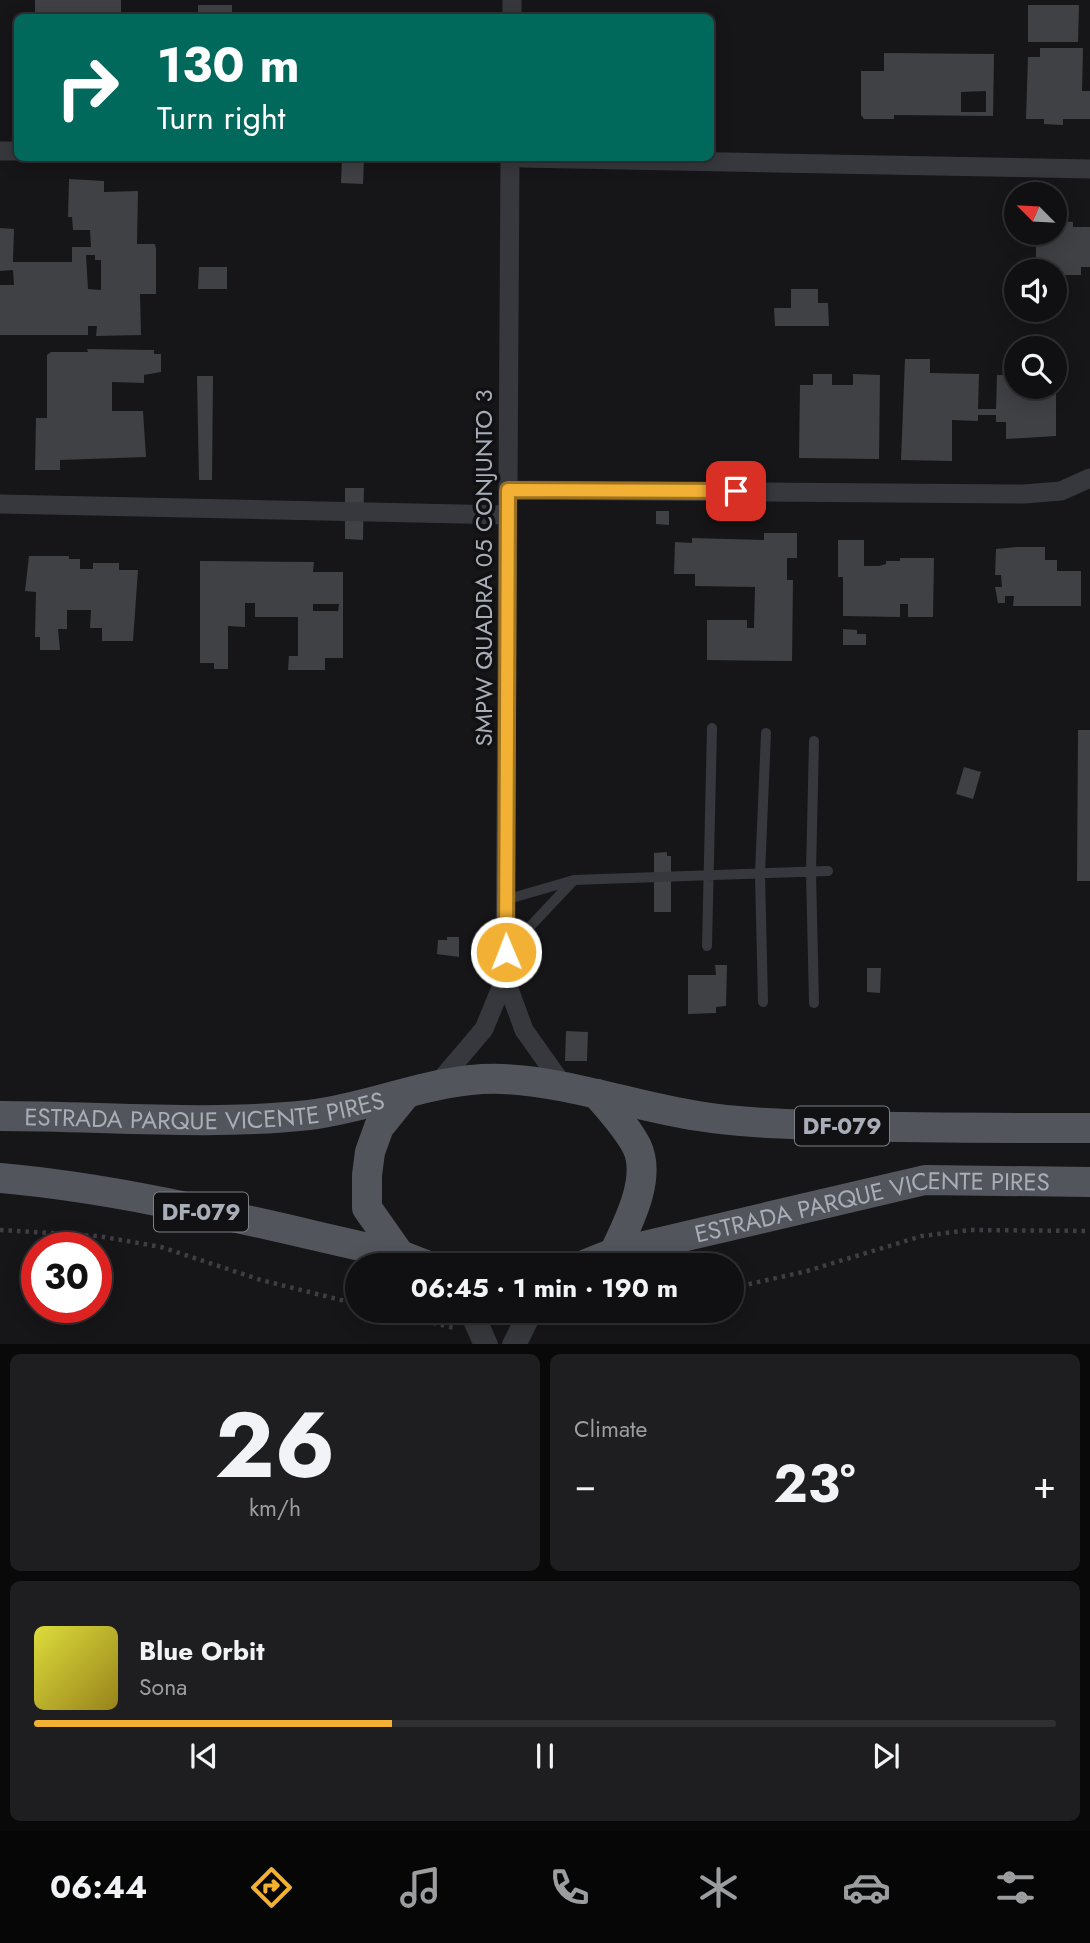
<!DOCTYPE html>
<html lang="en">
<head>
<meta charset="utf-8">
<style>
  :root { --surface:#101012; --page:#1e1e20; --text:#f1f3f6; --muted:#9c9d9f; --line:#303032; --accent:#f2b134 }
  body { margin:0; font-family:Jost,sans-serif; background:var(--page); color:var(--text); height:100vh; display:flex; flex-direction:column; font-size:26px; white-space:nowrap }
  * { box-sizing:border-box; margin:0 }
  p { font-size:23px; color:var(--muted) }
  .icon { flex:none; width:38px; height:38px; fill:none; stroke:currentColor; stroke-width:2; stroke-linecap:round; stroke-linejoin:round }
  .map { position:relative; height:1344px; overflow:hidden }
  .sheet { display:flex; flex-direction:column; gap:10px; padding:10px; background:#09090a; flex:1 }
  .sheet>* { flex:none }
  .banner { position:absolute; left:14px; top:14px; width:700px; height:147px; border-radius:10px; box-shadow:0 4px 18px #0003,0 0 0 2px var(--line); background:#00695c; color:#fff; overflow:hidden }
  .needle { width:46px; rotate:294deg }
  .controls { position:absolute; left:1004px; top:182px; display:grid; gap:14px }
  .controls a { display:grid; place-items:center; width:63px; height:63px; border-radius:50%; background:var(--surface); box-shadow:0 4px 18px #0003,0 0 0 2px var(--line); font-size:35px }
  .speed { position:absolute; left:21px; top:1232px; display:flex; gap:14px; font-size:35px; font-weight:700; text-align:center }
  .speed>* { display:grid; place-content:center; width:91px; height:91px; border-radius:50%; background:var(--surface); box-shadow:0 4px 18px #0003,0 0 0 2px var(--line); line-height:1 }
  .speed .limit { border:10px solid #d22; background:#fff; color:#111 }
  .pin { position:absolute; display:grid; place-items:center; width:60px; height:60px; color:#fff; margin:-30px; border-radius:14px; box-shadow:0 4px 10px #0006 }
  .me { position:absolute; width:77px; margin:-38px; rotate:359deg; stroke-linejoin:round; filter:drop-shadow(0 0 5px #0008) }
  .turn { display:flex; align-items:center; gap:24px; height:147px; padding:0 28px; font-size:32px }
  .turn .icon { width:91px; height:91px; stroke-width:2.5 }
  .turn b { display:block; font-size:49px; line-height:60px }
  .big { font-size:52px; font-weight:700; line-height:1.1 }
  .sheet .widget { flex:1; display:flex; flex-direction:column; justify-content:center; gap:10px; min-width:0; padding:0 24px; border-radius:10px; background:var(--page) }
  .sheet .dial { align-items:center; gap:0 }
  .dial b { font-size:91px; line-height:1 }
  .song { display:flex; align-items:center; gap:21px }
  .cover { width:84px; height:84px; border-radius:10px; background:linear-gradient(135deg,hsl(60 70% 55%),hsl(50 70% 35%)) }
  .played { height:7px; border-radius:4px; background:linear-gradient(90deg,var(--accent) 35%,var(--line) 35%) }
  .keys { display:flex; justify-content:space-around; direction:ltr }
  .heat { display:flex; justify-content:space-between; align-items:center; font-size:38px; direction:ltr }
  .sheet .tiles { flex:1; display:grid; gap:10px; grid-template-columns:1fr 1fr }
  .widget:last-child { grid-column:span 2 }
  .trip { position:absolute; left:345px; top:1253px; width:399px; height:70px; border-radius:35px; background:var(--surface); box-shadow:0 4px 18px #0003,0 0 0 2px var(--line); font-weight:700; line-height:70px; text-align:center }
  .tab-bar { display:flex; height:112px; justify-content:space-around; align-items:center; background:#060607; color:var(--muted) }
  .tab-bar .icon { width:49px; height:49px }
  .tab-bar .active { color:var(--accent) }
  .tab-bar b { font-size:32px; color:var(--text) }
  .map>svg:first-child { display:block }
  .building { fill:#404145; fill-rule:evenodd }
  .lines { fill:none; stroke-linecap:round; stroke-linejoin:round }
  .path { stroke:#3d3f44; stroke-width:4.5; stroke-dasharray:3.5 5; stroke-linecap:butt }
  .service { stroke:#37383d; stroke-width:10 }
  .minor { stroke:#37383d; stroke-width:19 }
  .tertiary { stroke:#37383d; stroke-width:24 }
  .primary { stroke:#53555c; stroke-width:30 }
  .route-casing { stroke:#9d7322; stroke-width:18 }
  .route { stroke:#f2b134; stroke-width:12 }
  .labels { text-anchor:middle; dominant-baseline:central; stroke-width:7; stroke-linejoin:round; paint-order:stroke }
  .shield { fill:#111113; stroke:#7b7e86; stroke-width:2 }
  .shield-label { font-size:23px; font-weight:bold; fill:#a8adb8 }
  .street-label { font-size:24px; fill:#a8adb8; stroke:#111113 }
</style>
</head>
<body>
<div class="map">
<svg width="1090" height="1345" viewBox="0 0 1090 1345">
  <rect width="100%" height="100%" fill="#161618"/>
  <path class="building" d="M35 0H121V18H35Z
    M198 5H232V18H198Z
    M1028 5H1079L1078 42H1028Z
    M1040 48H1083L1082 91H1090V119H1063V125L1044 124V119H1026L1028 57H1040Z
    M884 53 994 54 993 116 894 115V119H864L861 115V71H884ZM986 91V112H961V92Z
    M342 158H364L363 184 341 183Z
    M69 179 104 181V192L138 191 137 244H155L156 249V294H140L141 335 96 336 97 326H88V335H0V285H14L13 270 0 271V228L14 229 13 262H72V247H91L90 230H73L72 217H68ZM86 255H95V260H101V290L88 289Z
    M1060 221 1073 222V227H1090V267H1081V275H1061V303L1055 302V271H1036V233H1055V223Z
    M199 267H227V289H198Z
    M791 289H818V303H828L829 326H775L774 308H791Z
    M87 349 154 350V354H161V372L144 375V383L112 382V411H143L146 457 60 460V470H35L36 418H47V355L51 352H88Z
    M905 359H930V373L979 374 978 409H996L997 375H1017V387H1056V436L1006 439V422H996V415H978V421L952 420V461L901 460Z
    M813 374H832V385H853V374L880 375 879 459 799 458 800 385H813Z
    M197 376H213L212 480H199Z
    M345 488H364L363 540 345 539Z
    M656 511H669V525L656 524Z
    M764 533H797V558H787V580H793L792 661 707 660V620H747V628H754L755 587 695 586V574H674L675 542 692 543V538L764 540Z
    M838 540H864V566H879L886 564V561H900V558H934L933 617H908V604H900V617L843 616V577H838Z
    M1017 547H1045V560H1057V571H1081V606H1013L1014 596H1005V603H998L995 587H1002L1001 575H995L996 549Z
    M29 556H69V559H80V569H93V563H119V570H138L133 641H102V628H90L91 610H67V629H58L60 650H40V637H35L36 592 25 591Z
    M200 561 314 562 313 572H343V658H325V670H288L289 656H298V617H255V603H245V627L228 626V669H214V663H200ZM313 604H339L338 611H313Z
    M843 629 857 630V634H866V645H843Z
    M1090 730V881H1077L1078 730Z
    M964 767 981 772 973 799 956 794Z
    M667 852V856H671V912H654V853Z
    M447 937H459V957L437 954 438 940H447Z
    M715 965H727L726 1006 716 1007V1013L688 1014V975H716Z
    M867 968H881L880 993 867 992Z
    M566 1031 588 1032 587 1061H565Z"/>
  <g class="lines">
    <path class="path" d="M0 1230 98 1236 161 1247 261 1280 357 1304
      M732 1288 807 1271 922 1236 970 1230 1090 1231
      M383 1311 454 1328
      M549 1323 628 1311"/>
    <path class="service" d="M505 900 574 880 828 871
      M707 946 712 728
      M507 951 573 881
      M763 1002 760 874 766 733
      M814 1003 811 872 814 741"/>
    <path class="minor" d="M512 18V0
      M0 151H18
      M522 158 1090 169
      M508 490 1024 494 1061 491 1090 478
      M0 504 507 515
      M505 978 524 1030 563 1085
      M439 1082 484 1029 505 978 510 158"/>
    <path class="tertiary" d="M471 1311 486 1345
      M514 1345 531 1311"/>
    <g class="primary">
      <path d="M597 1094C611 1111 627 1127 637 1147 652 1179 627 1225 614 1253"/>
      <path id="s1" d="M0 1116C102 1116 207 1126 309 1115 376 1107 436 1076 503 1079 570 1082 632 1106 698 1116 747 1124 798 1124 847 1126 928 1128 1009 1128 1090 1128"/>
      <path d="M0 1178C136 1190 268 1226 400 1255L426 1265"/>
      <path d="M400 1255 367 1208V1175L370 1152 379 1127 405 1095"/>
      <path id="s2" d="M584 1265 614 1253 925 1180 1090 1182"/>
    </g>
  </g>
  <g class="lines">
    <defs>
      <path id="route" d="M506 952 508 490 736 491"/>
    </defs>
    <use href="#route" class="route-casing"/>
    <use href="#route" class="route"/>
  </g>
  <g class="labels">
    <g class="shield">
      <rect x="795" y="1106.5" width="94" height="39" rx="5"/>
      <rect x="154" y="1192.5" width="94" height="39" rx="5"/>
    </g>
    <g class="shield-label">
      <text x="842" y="1126">DF-079</text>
      <text x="201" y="1212">DF-079</text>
    </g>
    <g class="street-label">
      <text transform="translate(483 568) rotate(-90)">SMPW QUADRA 05 CONJUNTO 3</text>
      <text stroke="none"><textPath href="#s1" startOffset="205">ESTRADA PARQUE VICENTE PIRES</textPath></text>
      <text stroke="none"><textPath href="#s2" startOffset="296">ESTRADA PARQUE VICENTE PIRES</textPath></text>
    </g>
  </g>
</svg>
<div class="controls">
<a><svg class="needle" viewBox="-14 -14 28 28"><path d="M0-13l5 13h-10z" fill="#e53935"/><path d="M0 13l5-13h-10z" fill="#9c9d9f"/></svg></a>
<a><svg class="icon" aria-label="sound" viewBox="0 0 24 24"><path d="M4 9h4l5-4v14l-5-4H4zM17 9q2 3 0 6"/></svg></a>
<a><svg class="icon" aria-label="search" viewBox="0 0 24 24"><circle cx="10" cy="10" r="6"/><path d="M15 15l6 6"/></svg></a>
</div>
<div class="speed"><div class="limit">30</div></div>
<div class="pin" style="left:736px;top:491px;background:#d93025"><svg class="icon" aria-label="arrive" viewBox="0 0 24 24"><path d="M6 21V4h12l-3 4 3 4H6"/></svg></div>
<svg class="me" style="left:506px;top:952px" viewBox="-20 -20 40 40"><circle r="17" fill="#f2b134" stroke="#fff" stroke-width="3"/><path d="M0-11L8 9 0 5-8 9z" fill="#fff"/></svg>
<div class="trip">06:45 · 1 min · 190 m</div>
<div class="banner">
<div class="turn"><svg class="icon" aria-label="right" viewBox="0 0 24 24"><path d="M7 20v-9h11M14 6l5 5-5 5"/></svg><div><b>130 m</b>Turn right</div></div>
</div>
</div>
<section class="sheet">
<div class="tiles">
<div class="widget dial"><b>26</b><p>km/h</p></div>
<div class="widget"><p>Climate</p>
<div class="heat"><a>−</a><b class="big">23°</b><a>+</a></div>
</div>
<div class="widget">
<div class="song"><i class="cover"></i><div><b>Blue Orbit</b><p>Sona</p></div></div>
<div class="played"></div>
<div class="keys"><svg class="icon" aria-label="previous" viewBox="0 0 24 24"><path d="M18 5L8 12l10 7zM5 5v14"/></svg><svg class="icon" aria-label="pause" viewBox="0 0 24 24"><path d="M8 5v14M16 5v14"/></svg><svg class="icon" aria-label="next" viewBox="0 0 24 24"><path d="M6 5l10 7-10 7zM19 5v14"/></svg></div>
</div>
</div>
</section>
<nav class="tab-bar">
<b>06:44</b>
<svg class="icon active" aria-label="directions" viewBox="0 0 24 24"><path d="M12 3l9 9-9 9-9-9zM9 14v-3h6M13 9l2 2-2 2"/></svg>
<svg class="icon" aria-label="music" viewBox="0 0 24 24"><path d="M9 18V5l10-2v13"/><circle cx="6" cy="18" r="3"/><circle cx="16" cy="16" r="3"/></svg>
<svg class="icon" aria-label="phone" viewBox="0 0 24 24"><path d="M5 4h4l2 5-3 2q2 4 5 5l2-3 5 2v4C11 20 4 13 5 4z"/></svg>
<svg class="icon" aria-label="climate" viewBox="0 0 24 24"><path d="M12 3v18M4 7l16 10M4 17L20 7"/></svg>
<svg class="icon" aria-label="car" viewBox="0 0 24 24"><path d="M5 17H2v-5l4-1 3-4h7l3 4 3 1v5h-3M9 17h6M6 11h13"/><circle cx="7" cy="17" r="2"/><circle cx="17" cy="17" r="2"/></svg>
<svg class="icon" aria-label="filters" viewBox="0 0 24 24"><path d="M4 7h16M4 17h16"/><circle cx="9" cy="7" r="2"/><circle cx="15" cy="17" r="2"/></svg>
</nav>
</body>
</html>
